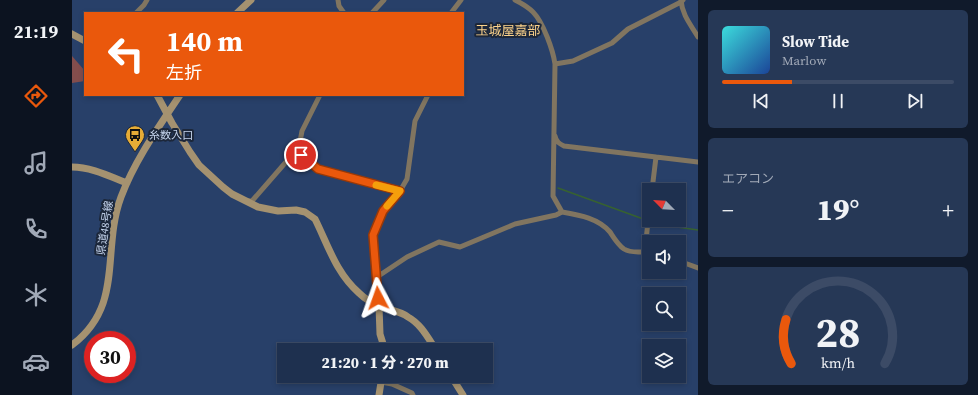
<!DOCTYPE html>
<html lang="ja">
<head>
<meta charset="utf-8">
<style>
  :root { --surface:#1e304f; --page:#263856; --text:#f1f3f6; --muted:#a1a9b7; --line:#3c4b66; --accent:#ea580c }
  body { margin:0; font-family:"Source Serif 4","Noto Sans JP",serif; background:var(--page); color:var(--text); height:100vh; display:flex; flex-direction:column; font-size:15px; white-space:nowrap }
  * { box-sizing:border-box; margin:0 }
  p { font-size:13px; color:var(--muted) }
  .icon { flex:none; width:22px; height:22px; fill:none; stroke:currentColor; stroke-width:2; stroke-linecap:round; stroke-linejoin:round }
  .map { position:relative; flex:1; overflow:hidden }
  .side { display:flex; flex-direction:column; gap:10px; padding:10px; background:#101a2b; width:280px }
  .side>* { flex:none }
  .banner { position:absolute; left:12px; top:12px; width:380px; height:84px; border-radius:0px; box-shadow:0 2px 6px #0003,0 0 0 1px var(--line); background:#ea580c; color:#fff; overflow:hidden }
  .needle { width:26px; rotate:294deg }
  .tools { position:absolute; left:570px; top:183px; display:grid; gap:8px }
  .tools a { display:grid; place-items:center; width:44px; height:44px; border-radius:0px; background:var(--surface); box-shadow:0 2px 6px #0003,0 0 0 1px var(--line); font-size:20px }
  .speed { position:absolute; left:12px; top:331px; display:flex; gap:8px; font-size:20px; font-weight:700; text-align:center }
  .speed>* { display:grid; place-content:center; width:52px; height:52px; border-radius:50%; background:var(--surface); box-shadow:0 2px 6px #0003,0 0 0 1px var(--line); line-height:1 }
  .speed .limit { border:6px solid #d22; background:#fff; color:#111 }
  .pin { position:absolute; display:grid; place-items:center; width:34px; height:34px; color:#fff; margin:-17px; border:2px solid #fff; border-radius:50%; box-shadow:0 1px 4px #0007 }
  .me { position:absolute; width:44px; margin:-22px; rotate:356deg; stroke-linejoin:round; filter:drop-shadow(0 0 3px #0008) }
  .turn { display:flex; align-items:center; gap:14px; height:84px; padding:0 16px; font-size:18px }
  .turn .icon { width:52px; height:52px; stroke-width:2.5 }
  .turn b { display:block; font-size:28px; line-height:34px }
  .big { font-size:30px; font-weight:800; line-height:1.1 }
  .side .card { flex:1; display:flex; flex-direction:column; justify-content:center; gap:6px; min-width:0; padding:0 14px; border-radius:6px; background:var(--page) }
  .side .dial { align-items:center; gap:0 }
  .dial svg { height:104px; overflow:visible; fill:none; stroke:var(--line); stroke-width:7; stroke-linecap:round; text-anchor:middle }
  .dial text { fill:var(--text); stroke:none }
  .song { display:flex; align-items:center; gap:12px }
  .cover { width:48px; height:48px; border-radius:6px; background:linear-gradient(135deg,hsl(180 70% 55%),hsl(220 70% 35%)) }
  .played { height:4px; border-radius:2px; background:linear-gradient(90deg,var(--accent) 30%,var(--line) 30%) }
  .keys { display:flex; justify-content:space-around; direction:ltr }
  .heat { display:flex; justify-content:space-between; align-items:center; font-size:22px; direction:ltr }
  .trip { position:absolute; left:205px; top:343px; width:216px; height:40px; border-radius:0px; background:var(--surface); box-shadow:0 2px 6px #0003,0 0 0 1px var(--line); font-weight:800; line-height:40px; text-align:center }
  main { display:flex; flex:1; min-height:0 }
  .tabs { display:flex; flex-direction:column; width:72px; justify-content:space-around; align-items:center; background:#0c1320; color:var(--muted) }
  .tabs .icon { width:28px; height:28px }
  .tabs .active { color:var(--accent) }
  .tabs b { font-size:18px; color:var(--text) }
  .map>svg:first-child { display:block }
  .green { fill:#834d4c }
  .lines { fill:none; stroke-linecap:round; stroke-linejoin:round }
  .stream { stroke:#376230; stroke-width:1.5 }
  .street { stroke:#817560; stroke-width:5 }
  .secondary { stroke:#a59270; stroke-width:7 }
  .route-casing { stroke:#983908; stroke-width:10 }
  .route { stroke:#ea580c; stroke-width:7 }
  .slow { stroke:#f59e0b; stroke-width:7 }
  .labels { text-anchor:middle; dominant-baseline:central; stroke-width:4; stroke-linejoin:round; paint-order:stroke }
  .poi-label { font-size:11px; fill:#c5d4ed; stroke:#1c273a; text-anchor:start }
  .street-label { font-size:11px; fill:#c5d4ed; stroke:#1c273a }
  .quarter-label { font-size:13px; fill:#fbd28b; stroke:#1c273a }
</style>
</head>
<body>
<main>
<nav class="tabs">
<b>21:19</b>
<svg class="icon active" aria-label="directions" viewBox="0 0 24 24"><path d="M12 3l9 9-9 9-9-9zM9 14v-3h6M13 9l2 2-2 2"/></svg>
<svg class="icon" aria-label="music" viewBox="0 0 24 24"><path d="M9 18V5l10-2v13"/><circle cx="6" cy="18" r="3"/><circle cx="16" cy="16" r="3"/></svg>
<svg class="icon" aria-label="phone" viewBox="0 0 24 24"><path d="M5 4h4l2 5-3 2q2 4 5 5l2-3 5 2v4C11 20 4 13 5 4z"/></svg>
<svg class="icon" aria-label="climate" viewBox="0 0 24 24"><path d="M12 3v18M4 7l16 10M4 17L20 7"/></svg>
<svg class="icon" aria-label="car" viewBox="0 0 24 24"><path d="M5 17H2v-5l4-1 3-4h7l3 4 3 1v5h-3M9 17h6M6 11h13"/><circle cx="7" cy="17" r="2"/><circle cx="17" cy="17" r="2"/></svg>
</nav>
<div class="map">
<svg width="626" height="395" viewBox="0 0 626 395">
  <rect width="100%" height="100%" fill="#284069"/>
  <path class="green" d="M0 56 13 71V81L0 83Z"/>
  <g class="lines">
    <path class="stream" d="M486 188 574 220
      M578 221 591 225 626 230"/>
    <path class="street" d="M266 0 267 6 272 13
      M443 0C449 3 456 7 461 12 471 22 481 50 483 64L481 196 490 212
      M609 0C610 15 619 25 626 37
      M64 13 72 5 75 0
      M300 13 312 0
      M379 13 389 0
      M483 64 501 61 540 43 556 29 609 2 611 0
      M248 95 230 131 227 147 229 155 246 169 328 191
      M483 136C484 142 488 144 492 146L626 162
      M580 190 584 157
      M175 201H180L227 147
      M573 251 577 211
      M607 261 626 268
      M305 277 335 257 367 242 388 247 443 224 484 215 490 212C507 215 526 218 538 232 542 238 546 245 552 249 560 254 569 251 577 252
      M307 306 301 235 311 211 328 191 335 179 343 121 356 95
      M309 382 320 384 340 393 341 395"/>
    <path class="secondary" d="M165 13 179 0
      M0 34 13 41
      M85 95 100 123 118 152 127 165 151 187 160 194 186 207 206 211 224 210 233 212 243 219C256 245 264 273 287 293 292 298 300 303 308 306 317 310 328 311 336 317 349 324 356 338 364 350
      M0 167C19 167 37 176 55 183
      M307 306 308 334 313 350
      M0 345C53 305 29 251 49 197 63 160 86 128 108 95
      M379 376 391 395
      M307 395 310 376"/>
  </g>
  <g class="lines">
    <defs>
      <path id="route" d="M229 155 246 169 328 191 311 211 301 235 306 298"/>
    </defs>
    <use href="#route" class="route-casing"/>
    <use href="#route" class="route"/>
    <path class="slow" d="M304 185 328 191 315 206"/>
  </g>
  <defs>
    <symbol id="bus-pin" viewBox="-11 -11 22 30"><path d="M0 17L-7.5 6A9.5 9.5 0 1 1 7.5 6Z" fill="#e6ac36" stroke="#1c273a"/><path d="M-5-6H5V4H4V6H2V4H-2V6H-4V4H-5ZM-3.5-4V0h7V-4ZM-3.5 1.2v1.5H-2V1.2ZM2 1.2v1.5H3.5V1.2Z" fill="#111"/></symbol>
  </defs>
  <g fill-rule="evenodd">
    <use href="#bus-pin" x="52" y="124" width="22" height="30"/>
  </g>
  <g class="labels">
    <g class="poi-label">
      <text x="77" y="135">糸数入口</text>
    </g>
    <g class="street-label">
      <text transform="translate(33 228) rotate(-81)">県道48号線</text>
    </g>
    <g class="quarter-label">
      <text x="436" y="30">玉城屋嘉部</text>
    </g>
  </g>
</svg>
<div class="tools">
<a><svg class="needle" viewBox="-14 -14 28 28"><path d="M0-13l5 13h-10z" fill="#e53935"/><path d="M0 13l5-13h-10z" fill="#a1a9b7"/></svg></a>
<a><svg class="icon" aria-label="sound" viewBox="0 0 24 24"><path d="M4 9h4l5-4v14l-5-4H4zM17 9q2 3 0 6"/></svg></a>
<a><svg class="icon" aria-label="search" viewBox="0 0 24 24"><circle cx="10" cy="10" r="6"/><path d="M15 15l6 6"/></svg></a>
<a><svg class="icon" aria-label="layers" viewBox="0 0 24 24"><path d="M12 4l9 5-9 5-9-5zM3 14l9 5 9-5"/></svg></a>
</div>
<div class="speed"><div class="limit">30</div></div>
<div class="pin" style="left:229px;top:155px;background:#d93025"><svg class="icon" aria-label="arrive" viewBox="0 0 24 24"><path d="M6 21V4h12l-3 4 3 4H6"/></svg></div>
<svg class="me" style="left:306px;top:298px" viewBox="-20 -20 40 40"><path d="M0-17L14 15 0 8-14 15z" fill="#ea580c" stroke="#fff" stroke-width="4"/></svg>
<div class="trip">21:20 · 1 分 · 270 m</div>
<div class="banner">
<div class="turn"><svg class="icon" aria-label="left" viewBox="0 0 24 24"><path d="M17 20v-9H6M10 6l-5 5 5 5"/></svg><div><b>140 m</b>左折</div></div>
</div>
</div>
<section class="side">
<div class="card">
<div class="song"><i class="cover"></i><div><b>Slow Tide</b><p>Marlow</p></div></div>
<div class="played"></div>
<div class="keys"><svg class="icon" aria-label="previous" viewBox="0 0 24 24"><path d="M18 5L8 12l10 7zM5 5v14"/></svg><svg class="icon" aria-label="pause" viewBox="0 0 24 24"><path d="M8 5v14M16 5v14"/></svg><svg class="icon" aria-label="next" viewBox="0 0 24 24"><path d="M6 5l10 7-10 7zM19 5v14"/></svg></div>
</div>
<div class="card"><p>エアコン</p>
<div class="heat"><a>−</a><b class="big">19°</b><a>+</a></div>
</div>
<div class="card dial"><svg viewBox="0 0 100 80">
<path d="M14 69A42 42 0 1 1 86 69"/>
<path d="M14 69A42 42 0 0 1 10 35" stroke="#ea580c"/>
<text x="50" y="56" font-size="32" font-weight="700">28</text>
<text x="50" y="72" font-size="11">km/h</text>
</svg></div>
</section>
</main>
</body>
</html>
